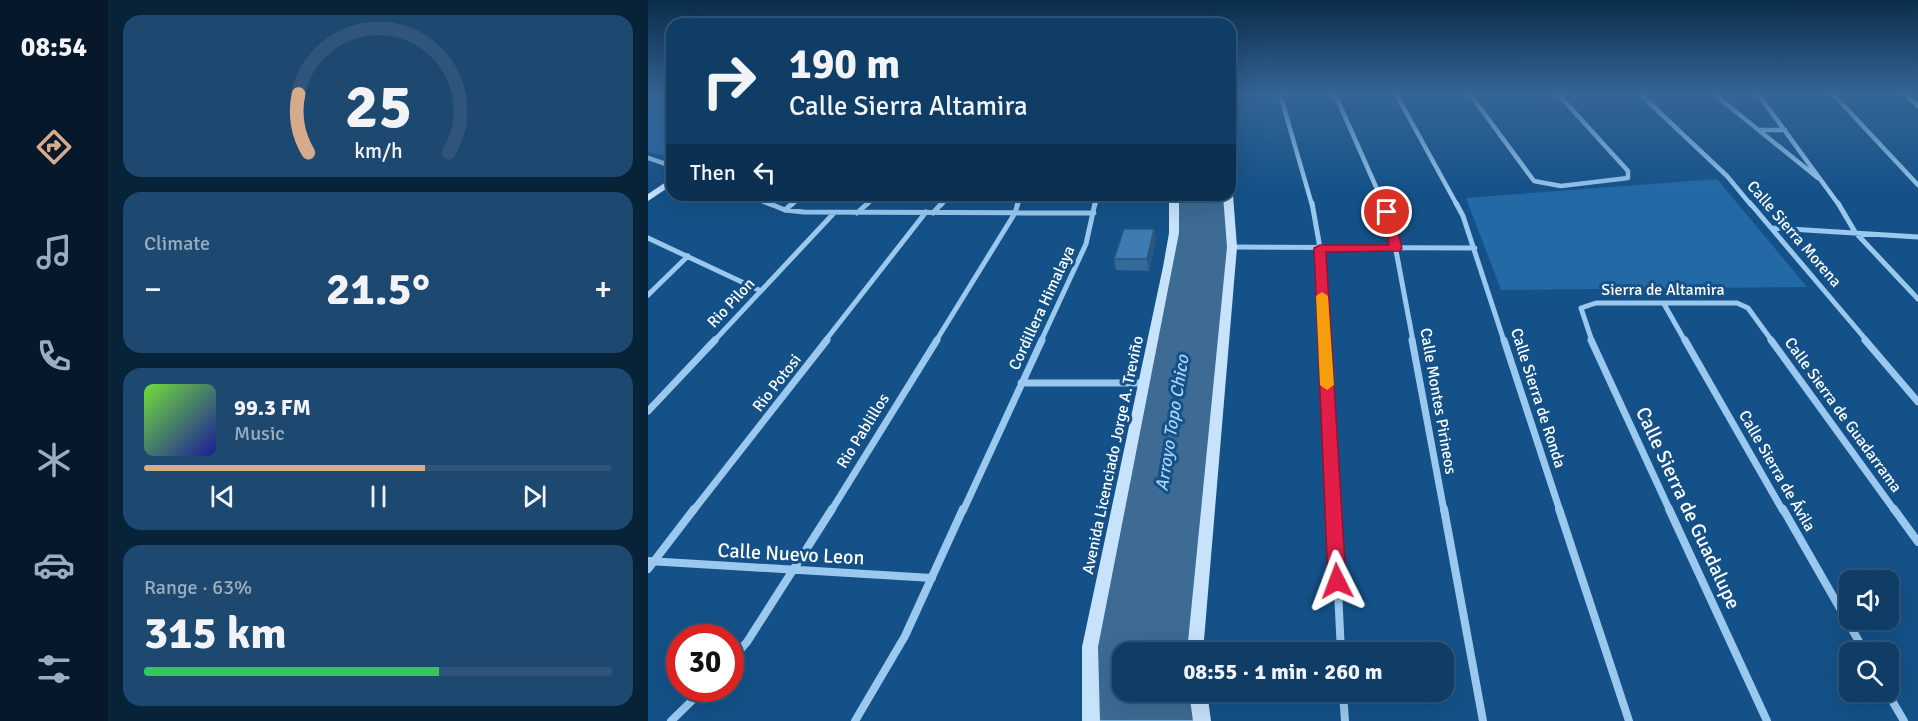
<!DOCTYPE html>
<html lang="en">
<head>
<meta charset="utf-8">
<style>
  :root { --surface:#0f3d66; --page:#1d486f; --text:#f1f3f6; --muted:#9baebf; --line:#2f567a; --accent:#d6ab8b }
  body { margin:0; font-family:Signika,sans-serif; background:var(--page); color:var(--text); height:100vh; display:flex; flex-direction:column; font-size:22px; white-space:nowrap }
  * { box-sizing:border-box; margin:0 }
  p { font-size:20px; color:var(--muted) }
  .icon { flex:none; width:33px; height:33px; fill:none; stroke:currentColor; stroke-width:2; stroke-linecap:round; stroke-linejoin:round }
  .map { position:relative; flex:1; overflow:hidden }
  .details { display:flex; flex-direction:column; gap:15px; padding:15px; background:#082238; width:540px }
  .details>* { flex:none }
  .banner { position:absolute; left:18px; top:18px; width:570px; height:183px; border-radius:18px; box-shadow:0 6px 24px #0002,0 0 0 2px var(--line); background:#0f3d66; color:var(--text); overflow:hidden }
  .controls { position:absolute; left:1191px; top:570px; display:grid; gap:12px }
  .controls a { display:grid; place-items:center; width:60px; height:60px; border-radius:12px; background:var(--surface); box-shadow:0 6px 24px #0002,0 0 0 2px var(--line); font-size:30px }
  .speed { position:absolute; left:18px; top:624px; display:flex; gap:12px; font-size:30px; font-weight:700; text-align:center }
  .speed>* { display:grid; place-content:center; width:78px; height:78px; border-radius:50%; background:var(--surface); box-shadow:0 6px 24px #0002,0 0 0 2px var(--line); line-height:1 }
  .speed .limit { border:9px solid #d22; background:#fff; color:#111 }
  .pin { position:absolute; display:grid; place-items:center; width:51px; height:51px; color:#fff; margin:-26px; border:3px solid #fff; border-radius:50%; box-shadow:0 2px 6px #0007 }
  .me { position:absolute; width:66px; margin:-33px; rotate:357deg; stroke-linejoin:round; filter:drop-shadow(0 0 4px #0008) }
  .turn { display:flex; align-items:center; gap:21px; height:126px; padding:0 24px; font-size:27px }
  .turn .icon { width:78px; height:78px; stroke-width:2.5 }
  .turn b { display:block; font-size:42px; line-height:51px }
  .then { display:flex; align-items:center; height:57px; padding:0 24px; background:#0003; gap:12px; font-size:22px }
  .big { font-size:45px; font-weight:800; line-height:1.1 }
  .details .card { flex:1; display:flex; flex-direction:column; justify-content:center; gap:9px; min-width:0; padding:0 21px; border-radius:18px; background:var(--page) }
  .details .dial { align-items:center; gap:0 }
  .dial svg { height:156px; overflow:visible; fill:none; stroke:var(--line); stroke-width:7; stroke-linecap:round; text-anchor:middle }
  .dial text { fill:var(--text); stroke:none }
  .song { display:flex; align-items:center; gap:18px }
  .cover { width:72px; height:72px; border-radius:9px; background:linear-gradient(135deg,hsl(100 70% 55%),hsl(240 70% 35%)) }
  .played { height:6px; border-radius:3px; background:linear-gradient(90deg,var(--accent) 60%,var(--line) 60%) }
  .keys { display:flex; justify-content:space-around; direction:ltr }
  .heat { display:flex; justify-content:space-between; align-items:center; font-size:33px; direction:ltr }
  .charge { height:9px; border-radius:4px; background:linear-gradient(90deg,#34c759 63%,var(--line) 0) }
  .trip { position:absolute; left:464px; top:642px; width:342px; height:60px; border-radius:18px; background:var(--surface); box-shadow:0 6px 24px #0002,0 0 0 2px var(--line); font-weight:800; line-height:60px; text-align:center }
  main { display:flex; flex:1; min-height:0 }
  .dock { display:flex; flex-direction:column; width:108px; justify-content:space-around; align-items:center; background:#061829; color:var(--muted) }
  .dock .icon { width:42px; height:42px }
  .dock .selected { color:var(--accent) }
  .dock b { font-size:27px; color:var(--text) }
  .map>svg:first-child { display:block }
  .green { fill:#2369a6 }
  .water { fill:#3d6b94; stroke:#8bc5f2; stroke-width:1.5 }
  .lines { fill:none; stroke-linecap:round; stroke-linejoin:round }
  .street-far3 { stroke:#9ac8ef; stroke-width:4.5 }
  .street-far2 { stroke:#9ac8ef; stroke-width:5 }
  .street-far1 { stroke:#9ac8ef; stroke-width:7 }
  .street { stroke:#9ac8ef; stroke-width:8 }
  .secondary { fill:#c7e2fb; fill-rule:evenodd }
  .wall { fill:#346a99 }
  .shaded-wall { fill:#2b567d }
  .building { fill:#3d7bb2; stroke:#2b567d; stroke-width:1.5 }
  .route { fill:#e11d48; stroke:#92132f; stroke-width:1.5 }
  .slow { fill:#f59e0b }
  .labels { text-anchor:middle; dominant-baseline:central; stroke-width:6; stroke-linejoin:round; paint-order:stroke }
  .street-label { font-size:16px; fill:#fff; stroke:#145188 }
  .water-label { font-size:18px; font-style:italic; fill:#a5d2f7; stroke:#145188 }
  .near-street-label { font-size:20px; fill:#fff; stroke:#145188 }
</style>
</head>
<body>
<main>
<nav class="dock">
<b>08:54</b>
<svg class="icon selected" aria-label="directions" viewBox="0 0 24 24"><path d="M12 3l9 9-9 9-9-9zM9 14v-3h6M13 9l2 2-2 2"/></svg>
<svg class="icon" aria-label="music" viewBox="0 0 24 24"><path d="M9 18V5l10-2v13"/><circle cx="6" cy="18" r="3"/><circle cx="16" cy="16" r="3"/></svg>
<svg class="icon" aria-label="phone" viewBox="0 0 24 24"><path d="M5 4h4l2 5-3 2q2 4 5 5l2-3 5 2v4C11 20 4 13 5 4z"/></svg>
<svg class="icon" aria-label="climate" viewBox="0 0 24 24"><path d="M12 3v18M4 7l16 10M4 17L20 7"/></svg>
<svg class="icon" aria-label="car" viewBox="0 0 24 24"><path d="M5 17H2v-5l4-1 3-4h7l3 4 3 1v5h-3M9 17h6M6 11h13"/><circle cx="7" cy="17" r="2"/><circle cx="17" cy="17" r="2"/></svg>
<svg class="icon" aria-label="filters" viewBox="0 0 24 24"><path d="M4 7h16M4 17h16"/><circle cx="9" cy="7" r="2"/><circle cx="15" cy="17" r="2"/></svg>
</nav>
<section class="details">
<div class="card dial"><svg viewBox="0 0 100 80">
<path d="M14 69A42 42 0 1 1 86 69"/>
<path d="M14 69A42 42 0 0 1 9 39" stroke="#d6ab8b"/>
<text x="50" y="56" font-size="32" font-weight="700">25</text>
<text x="50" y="72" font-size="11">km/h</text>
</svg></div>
<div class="card"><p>Climate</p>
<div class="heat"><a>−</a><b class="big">21.5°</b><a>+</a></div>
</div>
<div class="card">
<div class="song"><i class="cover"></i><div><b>99.3 FM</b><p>Music</p></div></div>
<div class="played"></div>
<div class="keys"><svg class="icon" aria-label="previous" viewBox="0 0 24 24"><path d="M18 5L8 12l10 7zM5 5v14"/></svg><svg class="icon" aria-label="pause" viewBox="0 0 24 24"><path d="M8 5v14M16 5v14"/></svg><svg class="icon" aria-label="next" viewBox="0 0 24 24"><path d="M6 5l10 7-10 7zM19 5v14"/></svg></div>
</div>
<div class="card"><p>Range · 63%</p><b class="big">315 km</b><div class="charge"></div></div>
</section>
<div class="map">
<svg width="1270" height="721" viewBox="0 0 1270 721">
  <rect width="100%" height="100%" fill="#145188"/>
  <path class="green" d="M7 94H24V158L0 152V98Z
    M1069 179 1159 287 853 290 818 198Z"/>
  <path class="water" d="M526 195H580L584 247 547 652H474V692H550L554 721H443L442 647 520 267Z"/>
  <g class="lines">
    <path class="street-far3" d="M632 94 664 205
      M687 94 736 205
      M748 94 809 205
      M822 94 886 181 913 186 980 178V171L910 94
      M992 94 1079 176 1103 205
      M1066 94 1170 178
      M1110 94 1191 205
      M1185 94 1270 185
      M1111 130H1137
      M0 158 24 166
      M99 195 124 205
      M143 205 155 195
      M218 205 229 195
      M293 205 302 195
      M369 205 372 195
      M447 205 449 195"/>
    <path class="street-far2" d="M120 203 137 210 156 212 446 213
      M664 203 672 248 677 341
      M735 203 743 224 765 341
      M808 203 815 216 856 341
      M1102 203 1219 341
      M1190 203 1207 232 1270 299
      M137 210 145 203
      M209 213 220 203
      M285 213 294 203
      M1124 228 1270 237
      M0 238 113 291
      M584 247 827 248
      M0 295 40 256
      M1016 304 1037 341
      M66 341 186 213
      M177 341 278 212
      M288 341 367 213 370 203
      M393 341 438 244 447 203
      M944 341 933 308 948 303H1089L1100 308 1124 341"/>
    <path class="street-far1" d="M677 340 686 511
      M764 340 796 511
      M856 340 912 511
      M943 340 1022 511
      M1037 340 1135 511
      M1123 340 1247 511
      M1217 340 1270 402
      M373 383H496
      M0 411 67 340
      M45 511 179 340
      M183 511 289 340
      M315 511 394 340"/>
    <path class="street" d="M686 509 693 652
      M796 509 835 721
      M911 509 981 721
      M1021 509 1119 721
      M1135 509 1217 652
      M1246 509 1270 542
      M0 561 284 578
      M0 569 46 509
      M82 661 99 642 184 509
      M695 692 697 721
      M1239 692 1256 721
      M23 721 57 688
      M207 721 257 636 315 509"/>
    <path class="secondary" d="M1253 94H1261L1270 103V109Z
      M24 178V185L0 201V194Z
      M582 193 585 195 589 247 555 652H539L579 247 575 195H582Z
      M521 195H531V233L450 647 452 721H434V647L515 267 521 233Z
      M541 692H559L563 721H545Z"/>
  </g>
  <path class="wall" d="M506 229 508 240 501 271 468 270 466 259Z"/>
  <path class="shaded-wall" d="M506 229 508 240 501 271 499 259Z"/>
  <path class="building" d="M476 229H506L499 259H466Z"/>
  <linearGradient id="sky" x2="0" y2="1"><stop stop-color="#0b2d4b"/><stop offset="0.48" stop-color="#346596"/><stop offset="1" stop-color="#346596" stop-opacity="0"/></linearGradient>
  <rect width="1270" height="195" fill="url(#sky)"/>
  <path class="route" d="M735 210 745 212 754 248 752 251 678 252 698 581 696 587 689 590 683 587 680 581 666 248 672 245H741Z"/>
  <path class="slow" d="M674 292 680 296 686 385 679 390 672 385 668 296Z"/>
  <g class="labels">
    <g class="street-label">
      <text transform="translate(1146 234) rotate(49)">Calle Sierra Morena</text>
      <text x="1015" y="290">Sierra de Altamira</text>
      <text transform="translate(83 303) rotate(-47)">Rio Pilon</text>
      <text transform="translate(394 308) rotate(-65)">Cordillera Himalaya</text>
      <text transform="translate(129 383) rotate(-52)">Rio Potosi</text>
      <text transform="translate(890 398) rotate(72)">Calle Sierra de Ronda</text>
      <text transform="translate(790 401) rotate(80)">Calle Montes Pirineos</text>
      <text transform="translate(1195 415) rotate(54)">Calle Sierra de Guadarrama</text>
      <text transform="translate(215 431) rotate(-58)">Rio Pablillos</text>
      <text transform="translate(465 455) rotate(-78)">Avenida Licenciado Jorge A. Treviño</text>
      <text transform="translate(1129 471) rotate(60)">Calle Sierra de Ávila</text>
    </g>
    <g class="water-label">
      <text transform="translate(524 423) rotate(-81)">Arroyo Topo Chico</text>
    </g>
    <g class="near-street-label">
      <text transform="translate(1040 508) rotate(65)">Calle Sierra de Guadalupe</text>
      <text transform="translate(143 554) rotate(3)">Calle Nuevo Leon</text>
    </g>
  </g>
</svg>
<div class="controls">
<a><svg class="icon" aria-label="sound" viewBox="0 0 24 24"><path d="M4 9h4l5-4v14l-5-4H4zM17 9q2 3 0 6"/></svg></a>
<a><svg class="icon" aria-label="search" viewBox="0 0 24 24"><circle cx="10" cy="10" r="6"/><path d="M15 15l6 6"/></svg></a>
</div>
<div class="speed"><div class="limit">30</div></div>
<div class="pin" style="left:739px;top:212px;background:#d93025"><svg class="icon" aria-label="arrive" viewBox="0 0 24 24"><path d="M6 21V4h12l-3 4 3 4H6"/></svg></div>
<svg class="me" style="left:689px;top:581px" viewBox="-20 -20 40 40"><path d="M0-17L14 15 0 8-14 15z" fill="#e11d48" stroke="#fff" stroke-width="4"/></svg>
<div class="trip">08:55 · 1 min · 260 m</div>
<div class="banner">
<div class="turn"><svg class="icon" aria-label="right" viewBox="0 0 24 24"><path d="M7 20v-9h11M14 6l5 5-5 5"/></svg><div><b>190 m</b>Calle Sierra Altamira</div></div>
<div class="then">Then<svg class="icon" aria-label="left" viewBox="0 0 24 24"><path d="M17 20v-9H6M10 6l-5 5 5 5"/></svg></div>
</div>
</div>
</main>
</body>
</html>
